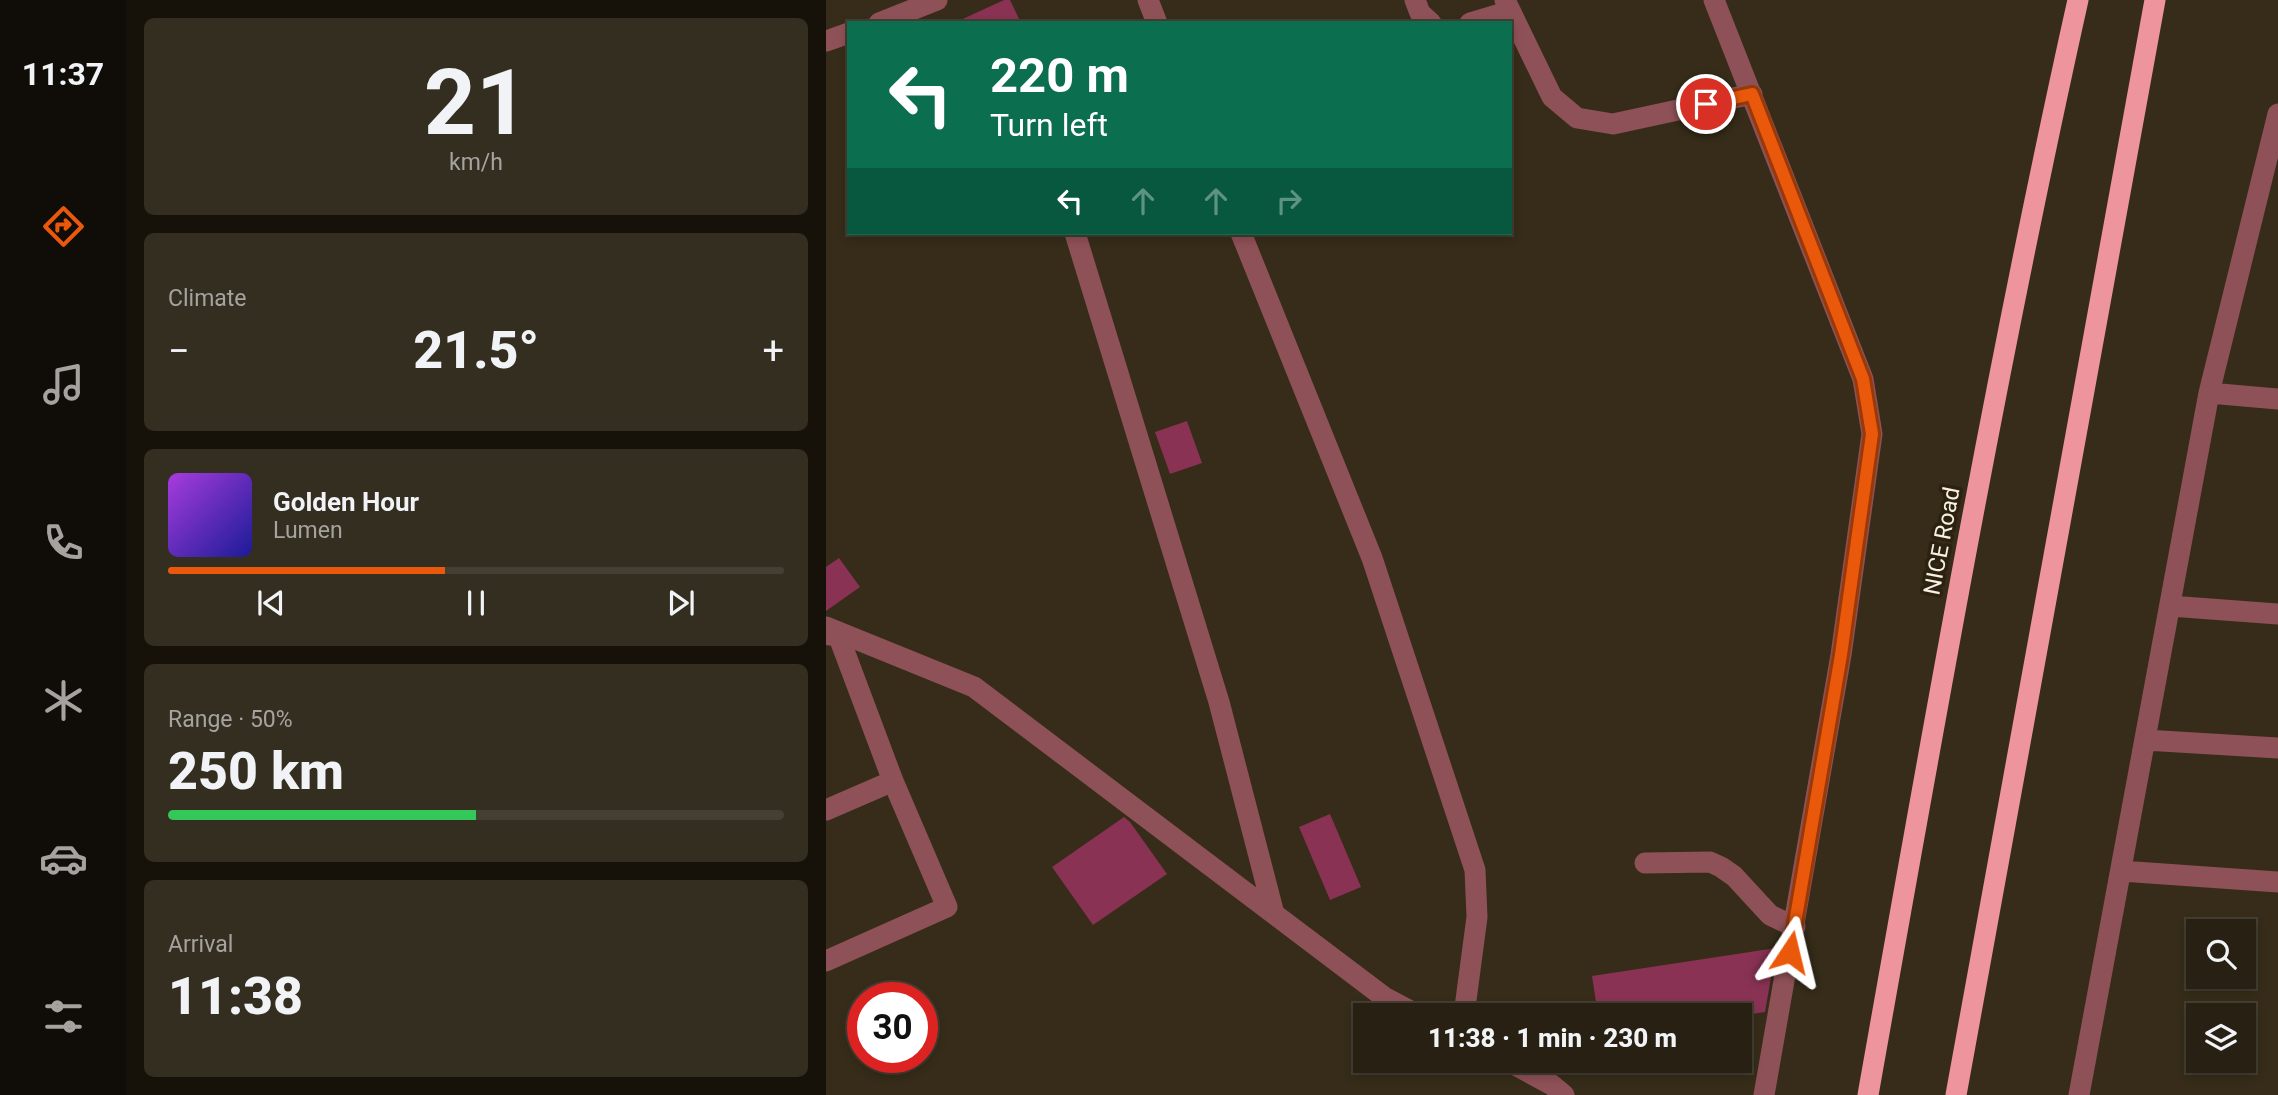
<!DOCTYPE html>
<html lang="en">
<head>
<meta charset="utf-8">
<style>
  :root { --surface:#282113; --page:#342e21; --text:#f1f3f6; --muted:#a5a3a0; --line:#443e33; --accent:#ea580c }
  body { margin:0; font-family:Roboto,sans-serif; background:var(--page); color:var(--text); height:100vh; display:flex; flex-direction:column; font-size:26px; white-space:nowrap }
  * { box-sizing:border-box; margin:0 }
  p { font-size:23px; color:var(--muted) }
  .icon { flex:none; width:38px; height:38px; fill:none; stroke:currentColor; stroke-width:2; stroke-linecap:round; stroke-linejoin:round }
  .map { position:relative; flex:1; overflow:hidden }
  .panel { display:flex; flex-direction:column; gap:18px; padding:18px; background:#16120a; width:700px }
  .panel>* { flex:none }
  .banner { position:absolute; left:21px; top:21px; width:665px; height:214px; border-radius:0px; box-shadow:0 4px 10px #0003,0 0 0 2px var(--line); background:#0b6e4f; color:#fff; overflow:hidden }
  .controls { position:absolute; left:1360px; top:919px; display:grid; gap:14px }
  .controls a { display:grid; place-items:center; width:70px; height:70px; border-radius:0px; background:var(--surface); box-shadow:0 4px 10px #0003,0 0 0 2px var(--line); font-size:35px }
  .speed { position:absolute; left:21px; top:982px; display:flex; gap:14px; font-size:35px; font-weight:700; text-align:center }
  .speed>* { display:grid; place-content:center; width:91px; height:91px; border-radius:50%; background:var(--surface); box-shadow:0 4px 10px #0003,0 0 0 2px var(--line); line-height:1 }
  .speed .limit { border:10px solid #d22; background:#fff; color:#111 }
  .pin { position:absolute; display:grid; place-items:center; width:60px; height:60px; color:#fff; margin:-30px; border:4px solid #fff; border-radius:50%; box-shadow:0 2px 7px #0007 }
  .me { position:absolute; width:77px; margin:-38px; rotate:10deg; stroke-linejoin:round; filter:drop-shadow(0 0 5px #0008) }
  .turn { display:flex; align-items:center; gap:24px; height:147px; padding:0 28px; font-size:32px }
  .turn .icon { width:91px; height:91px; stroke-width:2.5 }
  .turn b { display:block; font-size:49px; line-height:60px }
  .lanes { display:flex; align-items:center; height:66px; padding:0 28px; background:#0003; justify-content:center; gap:35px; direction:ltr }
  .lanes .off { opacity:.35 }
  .big { font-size:52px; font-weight:800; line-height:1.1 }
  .panel .card { flex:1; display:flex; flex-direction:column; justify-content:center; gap:10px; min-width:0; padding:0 24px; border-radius:10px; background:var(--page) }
  .panel .dial { align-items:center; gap:0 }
  .dial b { font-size:91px; line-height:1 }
  .song { display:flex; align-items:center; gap:21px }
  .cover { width:84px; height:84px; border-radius:10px; background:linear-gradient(135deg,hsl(280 70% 55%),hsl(240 70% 35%)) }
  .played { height:7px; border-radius:4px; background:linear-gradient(90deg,var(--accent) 45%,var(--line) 45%) }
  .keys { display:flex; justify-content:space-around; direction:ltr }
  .heat { display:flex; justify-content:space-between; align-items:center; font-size:38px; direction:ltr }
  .charge { height:10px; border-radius:5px; background:linear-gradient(90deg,#34c759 50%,var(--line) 0) }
  .trip { position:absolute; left:527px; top:1003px; width:399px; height:70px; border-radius:0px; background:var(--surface); box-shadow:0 4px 10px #0003,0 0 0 2px var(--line); font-weight:800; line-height:70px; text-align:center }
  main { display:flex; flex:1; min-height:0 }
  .tabs { display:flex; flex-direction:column; width:126px; justify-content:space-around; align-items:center; background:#100d08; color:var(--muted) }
  .tabs .icon { width:49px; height:49px }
  .tabs .selected { color:var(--accent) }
  .tabs b { font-size:32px; color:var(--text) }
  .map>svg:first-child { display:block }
  .building { fill:#893253 }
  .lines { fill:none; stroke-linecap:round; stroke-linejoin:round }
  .minor { stroke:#8e5157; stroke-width:21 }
  .highway { stroke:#ee949c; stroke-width:21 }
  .route-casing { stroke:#983908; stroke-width:18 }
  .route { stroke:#ea580c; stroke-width:12 }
  .labels { text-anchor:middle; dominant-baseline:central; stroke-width:7; stroke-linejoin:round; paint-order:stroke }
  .street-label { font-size:23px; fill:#f7f1e5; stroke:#2c220f }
</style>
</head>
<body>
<main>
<nav class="tabs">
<b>11:37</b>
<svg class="icon selected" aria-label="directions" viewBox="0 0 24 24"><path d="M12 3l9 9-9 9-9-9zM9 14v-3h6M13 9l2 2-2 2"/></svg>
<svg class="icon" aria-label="music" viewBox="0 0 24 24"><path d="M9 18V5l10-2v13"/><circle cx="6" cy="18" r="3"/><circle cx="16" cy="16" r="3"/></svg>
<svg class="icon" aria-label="phone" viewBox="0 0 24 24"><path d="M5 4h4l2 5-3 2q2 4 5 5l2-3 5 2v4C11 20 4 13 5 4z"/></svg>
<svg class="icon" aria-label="climate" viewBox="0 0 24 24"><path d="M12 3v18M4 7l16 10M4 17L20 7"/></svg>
<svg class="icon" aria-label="car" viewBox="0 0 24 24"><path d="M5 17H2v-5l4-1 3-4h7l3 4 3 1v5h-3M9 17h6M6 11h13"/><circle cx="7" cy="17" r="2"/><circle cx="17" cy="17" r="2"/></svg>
<svg class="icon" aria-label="filters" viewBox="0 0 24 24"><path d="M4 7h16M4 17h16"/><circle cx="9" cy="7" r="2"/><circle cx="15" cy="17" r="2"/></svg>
</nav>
<section class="panel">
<div class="card dial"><b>21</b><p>km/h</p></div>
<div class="card"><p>Climate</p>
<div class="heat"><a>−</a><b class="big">21.5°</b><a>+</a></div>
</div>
<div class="card">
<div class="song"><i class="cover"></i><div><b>Golden Hour</b><p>Lumen</p></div></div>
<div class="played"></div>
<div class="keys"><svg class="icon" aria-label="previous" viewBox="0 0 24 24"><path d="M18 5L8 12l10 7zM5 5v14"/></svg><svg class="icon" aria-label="pause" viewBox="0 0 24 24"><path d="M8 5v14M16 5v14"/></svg><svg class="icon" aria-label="next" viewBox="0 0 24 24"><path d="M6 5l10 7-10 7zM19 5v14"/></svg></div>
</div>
<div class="card"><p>Range · 50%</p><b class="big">250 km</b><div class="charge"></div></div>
<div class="card"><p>Arrival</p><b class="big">11:38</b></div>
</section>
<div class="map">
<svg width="1452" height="1095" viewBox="0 0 1452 1095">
  <rect width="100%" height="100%" fill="#362c19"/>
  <path class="building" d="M178 0H184L195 23H128Z
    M361 421 376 463 344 474 329 432Z
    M13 558 34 587 0 611V567Z
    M504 814 535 887 504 900 473 827Z
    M298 817 304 822 341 874 267 925 226 867Z
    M950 948 939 1012 919 1015H772L766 976Z"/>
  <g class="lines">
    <path class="minor" d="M322 0 331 23
      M589 0 594 13 605 23
      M679 0 726 97 751 118 787 124 926 94
      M888 0 1037 379 1046 434 1015 655 938 1095
      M53 23 111 0
      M644 23 684 11
      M0 41 23 33
      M249 233 393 702 448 914
      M415 233 546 558 649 870 651 917 638 1015
      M1383 393 1452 399
      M1344 606 1452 614
      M0 627 148 687 558 997 592 1015
      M1319 740 1452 748
      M0 810 67 781
      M819 863 884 862 895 867 908 876 944 915 969 927
      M1295 871 1452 882
      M0 961 121 907 67 781 11 632 3 635
      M680 1060 726 1085 738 1095
      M1253 1095 1383 393 1452 114"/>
    <path class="highway" d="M1042 1095C1107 729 1171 363 1252 0
      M1130 1095 1329 0"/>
  </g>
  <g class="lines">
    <defs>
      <path id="route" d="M880 104 926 94 1037 379 1046 434 1015 655 964 952"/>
    </defs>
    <use href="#route" class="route-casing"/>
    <use href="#route" class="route"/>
  </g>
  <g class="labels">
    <g class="street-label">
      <text transform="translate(1116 541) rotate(-79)">NICE Road</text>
    </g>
  </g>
</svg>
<div class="controls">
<a><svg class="icon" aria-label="search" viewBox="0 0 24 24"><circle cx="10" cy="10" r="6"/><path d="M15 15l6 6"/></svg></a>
<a><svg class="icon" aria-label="layers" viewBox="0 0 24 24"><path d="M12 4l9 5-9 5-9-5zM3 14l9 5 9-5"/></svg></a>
</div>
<div class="speed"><div class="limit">30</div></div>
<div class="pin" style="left:880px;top:104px;background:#d93025"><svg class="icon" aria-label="arrive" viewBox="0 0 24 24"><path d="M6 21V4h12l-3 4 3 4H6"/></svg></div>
<svg class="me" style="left:964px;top:952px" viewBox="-20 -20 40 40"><path d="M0-17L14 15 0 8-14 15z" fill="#ea580c" stroke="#fff" stroke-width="4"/></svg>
<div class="trip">11:38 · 1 min · 230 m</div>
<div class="banner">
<div class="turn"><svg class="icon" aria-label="left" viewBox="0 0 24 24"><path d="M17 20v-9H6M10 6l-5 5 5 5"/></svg><div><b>220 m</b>Turn left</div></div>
<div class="lanes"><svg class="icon" aria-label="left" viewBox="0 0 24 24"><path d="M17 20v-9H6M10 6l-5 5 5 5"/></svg><svg class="icon off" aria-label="ahead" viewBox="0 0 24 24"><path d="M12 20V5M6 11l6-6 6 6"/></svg><svg class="icon off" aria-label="ahead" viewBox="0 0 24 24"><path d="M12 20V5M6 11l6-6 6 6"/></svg><svg class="icon off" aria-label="right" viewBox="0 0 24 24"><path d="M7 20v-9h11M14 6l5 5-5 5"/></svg></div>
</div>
</div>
</main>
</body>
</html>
